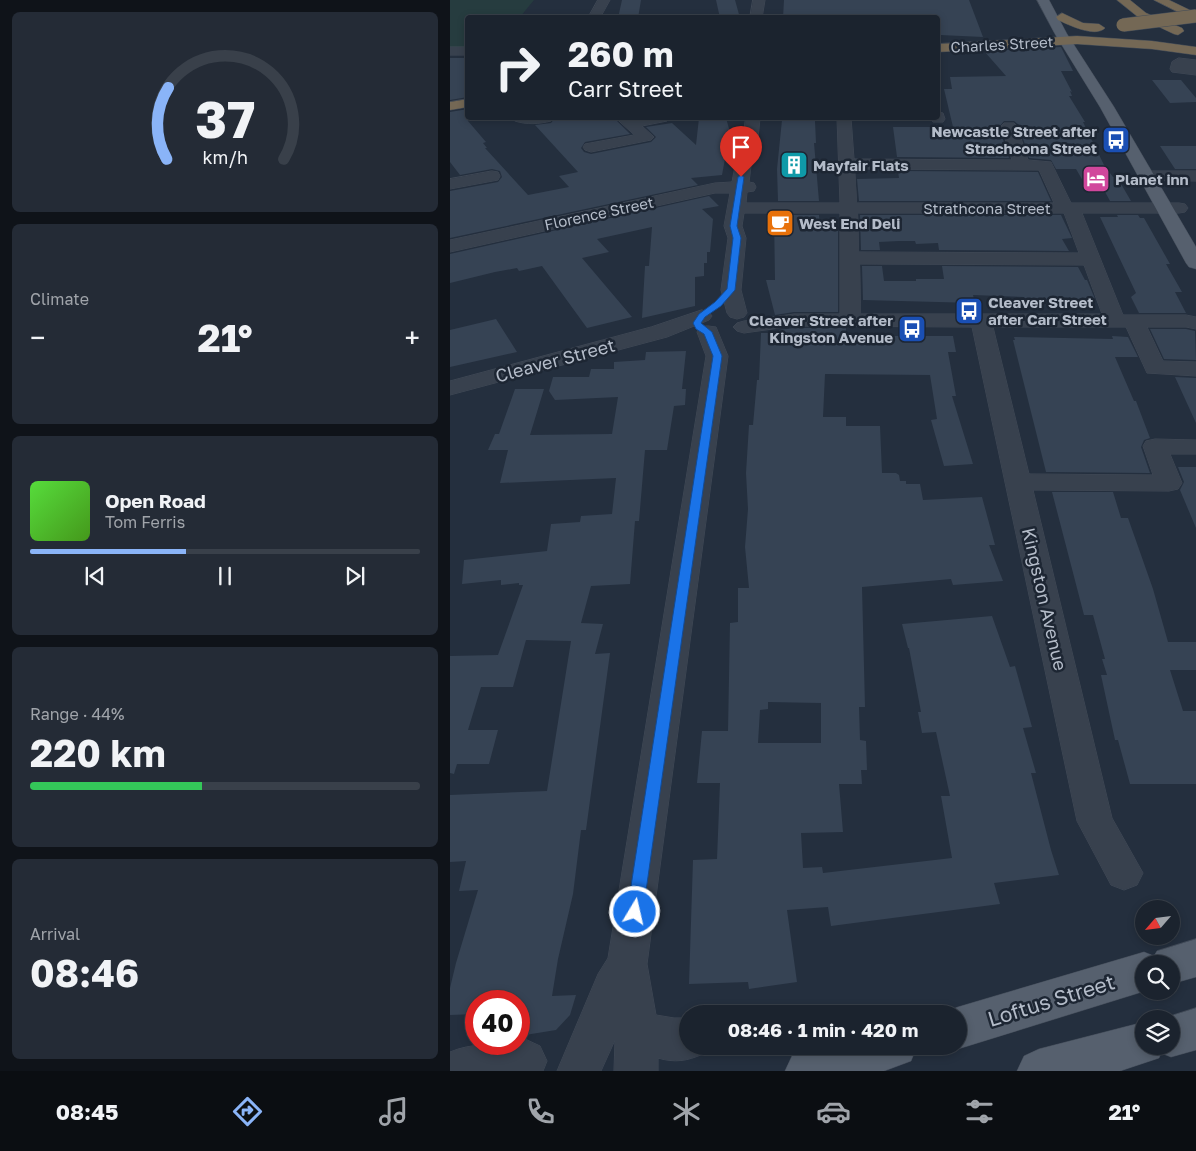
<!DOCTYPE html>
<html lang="en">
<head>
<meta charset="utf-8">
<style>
  :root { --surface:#1b232e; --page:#242b36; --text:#f1f3f6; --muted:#a0a4aa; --line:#39404a; --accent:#8ab4f8 }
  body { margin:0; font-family:"Golos Text",sans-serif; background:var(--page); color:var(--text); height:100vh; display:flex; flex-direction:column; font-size:19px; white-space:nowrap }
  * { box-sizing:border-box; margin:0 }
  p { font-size:16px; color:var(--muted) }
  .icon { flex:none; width:28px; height:28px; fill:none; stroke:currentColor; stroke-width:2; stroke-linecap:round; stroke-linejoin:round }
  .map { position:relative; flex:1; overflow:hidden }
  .panel { display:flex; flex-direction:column; gap:12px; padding:12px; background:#0f1319; width:450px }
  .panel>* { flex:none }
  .guide { position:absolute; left:15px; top:15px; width:475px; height:105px; border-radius:5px; box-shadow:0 2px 8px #0003,0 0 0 1px var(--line); background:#1b232e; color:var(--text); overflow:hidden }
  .needle { width:32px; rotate:242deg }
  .controls { position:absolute; left:685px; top:900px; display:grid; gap:10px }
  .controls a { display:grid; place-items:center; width:45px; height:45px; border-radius:50%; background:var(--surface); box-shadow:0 2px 8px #0003,0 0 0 1px var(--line); font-size:25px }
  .speed { position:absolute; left:15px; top:990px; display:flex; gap:10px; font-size:25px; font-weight:700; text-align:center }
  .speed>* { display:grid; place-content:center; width:65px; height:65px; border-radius:50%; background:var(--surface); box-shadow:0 2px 8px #0003,0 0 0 1px var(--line); line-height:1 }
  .speed .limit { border:8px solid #d22; background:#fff; color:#111 }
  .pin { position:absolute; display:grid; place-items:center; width:42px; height:42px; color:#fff; margin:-51px -21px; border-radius:50% 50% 50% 0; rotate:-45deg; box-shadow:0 0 5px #0007 }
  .pin .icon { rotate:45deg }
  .me { position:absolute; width:55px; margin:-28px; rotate:9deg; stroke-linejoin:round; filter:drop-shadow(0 0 4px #0008) }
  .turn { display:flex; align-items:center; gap:18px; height:105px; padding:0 20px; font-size:22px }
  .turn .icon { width:65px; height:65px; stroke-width:2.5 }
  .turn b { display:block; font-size:35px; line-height:42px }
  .big { font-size:38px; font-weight:700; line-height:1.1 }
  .panel .card { flex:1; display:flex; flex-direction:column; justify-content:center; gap:8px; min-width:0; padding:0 18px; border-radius:8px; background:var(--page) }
  .panel .dial { align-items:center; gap:0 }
  .dial svg { height:130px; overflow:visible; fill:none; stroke:var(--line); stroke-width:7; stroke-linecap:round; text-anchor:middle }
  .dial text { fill:var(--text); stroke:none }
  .song { display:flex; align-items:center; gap:15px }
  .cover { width:60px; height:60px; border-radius:8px; background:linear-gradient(135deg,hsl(110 70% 55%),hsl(100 70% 35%)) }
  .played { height:5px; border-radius:2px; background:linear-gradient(90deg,var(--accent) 40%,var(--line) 40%) }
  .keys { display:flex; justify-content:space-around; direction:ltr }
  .heat { display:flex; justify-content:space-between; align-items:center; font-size:28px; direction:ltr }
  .charge { height:8px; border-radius:4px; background:linear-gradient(90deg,#34c759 44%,var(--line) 0) }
  .trip { position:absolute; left:229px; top:1005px; width:288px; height:50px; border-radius:25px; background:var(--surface); box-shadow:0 2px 8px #0003,0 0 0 1px var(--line); font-weight:700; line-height:50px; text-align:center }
  .dock { display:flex; height:80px; justify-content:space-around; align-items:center; background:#0b0e12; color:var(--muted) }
  .dock .icon { width:35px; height:35px }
  .dock .current { color:var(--accent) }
  .dock b { font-size:22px; color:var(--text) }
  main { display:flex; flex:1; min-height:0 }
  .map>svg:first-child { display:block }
  .green { fill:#263c3f }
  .building { fill:#364354; fill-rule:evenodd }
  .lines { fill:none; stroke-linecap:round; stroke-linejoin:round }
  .minor-casing { stroke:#414a57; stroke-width:1 }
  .major-casing { stroke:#414a57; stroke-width:1 }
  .highway-casing { stroke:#434c59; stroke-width:1 }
  .minor { fill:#38414e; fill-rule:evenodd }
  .major { fill:#56606e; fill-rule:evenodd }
  .highway { fill:#746855; fill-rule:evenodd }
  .highway-bridge-casing { stroke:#434c59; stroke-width:14; stroke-linecap:butt }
  .highway-bridge { stroke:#746855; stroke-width:13 }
  .route { fill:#1a73e8; stroke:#114b97 }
  .labels { text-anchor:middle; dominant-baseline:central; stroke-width:5; stroke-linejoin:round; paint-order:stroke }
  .far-street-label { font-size:15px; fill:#b4bcc9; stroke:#1d2633 }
  .far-poi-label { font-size:15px; font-weight:bold; fill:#b4bcc9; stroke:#1d2633; text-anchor:start }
  .street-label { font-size:18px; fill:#b4bcc9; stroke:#1d2633 }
  .near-street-label { font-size:21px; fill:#b4bcc9; stroke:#1d2633 }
</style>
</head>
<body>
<main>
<section class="panel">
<div class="card dial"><svg viewBox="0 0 100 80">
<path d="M14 69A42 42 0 1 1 86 69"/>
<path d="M14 69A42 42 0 0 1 15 25" stroke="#8ab4f8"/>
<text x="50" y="56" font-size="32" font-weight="700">37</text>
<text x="50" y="72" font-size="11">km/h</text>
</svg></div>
<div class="card"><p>Climate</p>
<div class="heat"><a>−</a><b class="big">21°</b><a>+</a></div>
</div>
<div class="card">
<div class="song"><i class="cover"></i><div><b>Open Road</b><p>Tom Ferris</p></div></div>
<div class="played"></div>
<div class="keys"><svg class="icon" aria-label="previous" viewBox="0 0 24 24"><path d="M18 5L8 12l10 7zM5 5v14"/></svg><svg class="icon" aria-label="pause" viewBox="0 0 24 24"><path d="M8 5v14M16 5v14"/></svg><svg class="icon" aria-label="next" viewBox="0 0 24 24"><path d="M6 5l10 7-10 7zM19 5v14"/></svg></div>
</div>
<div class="card"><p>Range · 44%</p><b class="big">220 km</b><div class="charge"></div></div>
<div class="card"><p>Arrival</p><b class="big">08:46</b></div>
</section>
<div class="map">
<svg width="746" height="1071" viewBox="0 0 746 1071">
  <rect width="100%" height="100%" fill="#242f3e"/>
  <path class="green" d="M0 0H84L70 17 18 18 17 48H0Z"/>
  <path class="building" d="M172 0H191L188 18H168Z
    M266 0H285L290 18H270Z
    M334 0H519L533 37 490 35 488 18H333Z
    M611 47 623 71H611L622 92 620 91 622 96H619L635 122H633L654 165 663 177H667L681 201H660L649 181H633L626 169H606L601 160 579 158 569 125 564 121H554L549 127 559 158 447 157 443 127H503L494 89H502L500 77 556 76 534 51Z
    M0 58H18V97L0 100Z
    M702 80H731L746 98V102L720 103Z
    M18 109V121L36 142 33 143 37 148H35L78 195 119 187 109 176 128 172 85 125 101 123 105 118H164L180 134 135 142 131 148 134 152 141 154 201 142 206 137 196 127 222 123 246 145 249 118H276L280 132 272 175 241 178 248 185 0 238V191L48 182 52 177 50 171 42 169 10 175 0 162V112Z
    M334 118H363V121H365L366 143H364L369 201H328L327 169 332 120H334Z
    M710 146H746V169H725Z
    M448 171 588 172 601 201H409L407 179 449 178Z
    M259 196 269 206 252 209 263 219 260 252H257V263H254V276L245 277V306L192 318 195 266H199L202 227 147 239 159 252 132 258 182 317 137 328 92 266 69 271 67 268 45 272 0 283V254Z
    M328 215H369L370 228 373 229 388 228V312H344L325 315 316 280H325L324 216Z
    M410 215H611L622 238 612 239 619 251 489 250 488 243 466 244 465 241H449L429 242 430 250H411Z
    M667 215H688L690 218H694L720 264H716L732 292H725L736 313H689L681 297 686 293 650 217H668Z
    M412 266H432L434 281H466V279H494L492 266 628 267 635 280H637L645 299 576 302 574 297 523 295 525 303 413 300Z
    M46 319 67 352 0 367V330Z
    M344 328H396V336H503L506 352H498L506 396H502L523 464 494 466 481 420 487 419 480 375 375 374 373 417H396V426H430L432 473H446L449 475 450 481H456V484H470L473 500 532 497 545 545H539L553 581 503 585 501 579 412 587 415 707H409L410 740 416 741 417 770H411L412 784H389L393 832 351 833 353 868 372 867 373 873 502 858 491 796H500L486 732 472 733 468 712H471L459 648H458L452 624 542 616 560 667 565 666 582 727 573 728 586 773H581L601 850 609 875 544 883 550 904 381 926 378 907 337 910 347 982 299 989 298 982 239 984 243 860 267 859 270 783H247L252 731H278L280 623 288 622V588H299L295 547 298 509 296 473 299 425H303L307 380H309L311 333H330L329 330ZM318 702 371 703V743H308L310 710 318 709Z
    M700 329H736L745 331 746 360 714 359Z
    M662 336 678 337 688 357H665L684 401H686L700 438 694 440 691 447 700 473 596 472 563 340H565L564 337 663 339Z
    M236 351 232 389H236L235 405 224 406 217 450H195L189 521H185L180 584 141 586 131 623 153 624 145 654 160 653 136 830H131L123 894 108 959 102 996 126 995 120 1015 106 1030 69 1036V1001H26V1014L0 1015V988L6 963 28 890 9 891 16 861 0 862V795L97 791 121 641 76 640 63 687H31L18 730H48L39 764H7L4 774 0 773V656L48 655 73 585H69V583L51 585V580L12 584 14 560 97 551 101 524 130 522 131 516 162 514 166 478 50 483 58 450H38L45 434H49L65 389H94L80 435 162 434 168 397 105 400 99 391 103 377H139L141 369H164V362L195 360 196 352Z
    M725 377 746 378V423Z
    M728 467H746V528L730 490 734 482Z
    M602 492H663L671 518H678L703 589 718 642H746V670H720L733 711H746V784H680L668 740H665L651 675H657L652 659H655L643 615H634Z"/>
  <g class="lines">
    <defs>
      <path id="minor" d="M148 0H160L150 18H138Z
        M303 0H315L312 18H300Z
        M0 47H18V55H0Z
        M729 58 746 60V75L722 72 720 69 722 62Z
        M488 112 493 113 495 119 493 122H483L481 119 488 118Z
        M63 118H103L101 121C89 124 77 125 65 121Z
        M166 118H219L217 121 192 126 204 137 201 140 141 152 135 150 133 147 135 144 184 135Z
        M296 118H310L306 158 301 166 299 182 304 183 306 187 304 191 297 192 296 203H390L387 118H401L404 159 562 160 551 126 554 123H564L567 126 578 160 601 162 621 203H729L735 204 738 208 735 212 729 213H632L673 315H736L746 317V329L736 327H697L713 361 746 362V376L697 373 676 327H543L579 474 703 475 693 446 696 441 705 439 746 440V454H720L732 483 728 489 719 491 583 490 662 818 693 873 687 885 674 890 661 885 627 821 522 327 344 326 294 333 287 331 283 327 287 323 294 321 344 314H390V213H294L292 226 296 238 291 290 297 313 294 317 287 319 280 317 277 313 271 290 278 238 274 226 280 193H265L0 252V240L265 183 282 182 285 166 290 158ZM405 169 589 170 604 203H407ZM408 213H614L629 253 409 252ZM410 264 634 265 652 314H411Z
        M42 171 48 172 50 176 48 180 0 189V179Z
        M697 171H746V181L691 180 689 176 691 172Z
        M252 310 259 312 262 316 259 320 217 337 0 395V381L201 327Z
        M258 326 266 327 278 356 197 964 206 1015 224 1018H238V1046H256L253 1054C237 1061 225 1063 208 1058V1071H164L165 1040 151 1071H107L148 974 158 958 256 356 247 332 250 327Z
        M75 1039 90 1046 97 1061 93 1071H0V1052C21 1043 46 1044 69 1044V1040Z"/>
      <path id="major" d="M587 0H599L617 34 664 107 746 247V269L739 267 736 263 650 107 605 34Z
        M746 939V977L721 984V964H694V991H695L508 1049 501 1046H508V1014L493 1013 508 1007 694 952 704 956 707 951Z
        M746 1008V1050L721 1057 711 1053 709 1058 670 1071H567L574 1056 589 1049 694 1022V1046H721V1019H711Z
        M367 1046H467L461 1061 434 1071H335L342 1056Z"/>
      <path id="highway" d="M667 0H680L696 13 732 28 734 31 728 35 724 34 688 17Z
        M704 0H719L746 13V21Z
        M612 13 633 23 649 24 655 28C645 38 619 25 608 20L606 17Z
        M627 36 702 41 746 47V55L702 49 627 44 488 52V44Z
        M18 99V107L0 110V102Z"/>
    </defs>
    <use href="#minor" class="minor-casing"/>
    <use href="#major" class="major-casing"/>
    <use href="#highway" class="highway-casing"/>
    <use href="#minor" class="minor"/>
    <use href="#major" class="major"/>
    <use href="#highway" class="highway"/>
    <defs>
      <path id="highway-bridge" d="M673 25 746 16"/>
    </defs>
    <use href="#highway-bridge" class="highway-bridge-casing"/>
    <use href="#highway-bridge" class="highway-bridge"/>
  </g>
  <path class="route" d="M291 175 294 177 287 226 291 238 285 290 271 306 255 317 251 323 262 332 272 356 193 912 191 917 185 919 179 917 177 912 263 356 254 334 246 329 243 323 249 314 265 302 277 289 283 238 280 226 288 177Z"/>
  <defs>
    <symbol id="bus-square" viewBox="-11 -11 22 22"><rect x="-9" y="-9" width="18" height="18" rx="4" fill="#1a4fb4" stroke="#1d2633"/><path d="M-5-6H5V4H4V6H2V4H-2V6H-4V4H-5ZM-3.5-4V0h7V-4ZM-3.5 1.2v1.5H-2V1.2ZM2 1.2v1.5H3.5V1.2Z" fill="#fff"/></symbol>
    <symbol id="building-square" viewBox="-11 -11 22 22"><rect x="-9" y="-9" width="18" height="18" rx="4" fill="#0f9aa8" stroke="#1d2633"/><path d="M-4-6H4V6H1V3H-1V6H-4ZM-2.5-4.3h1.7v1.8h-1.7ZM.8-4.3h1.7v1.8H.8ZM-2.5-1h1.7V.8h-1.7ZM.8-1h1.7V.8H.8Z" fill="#fff"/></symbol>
    <symbol id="hotel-square" viewBox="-11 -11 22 22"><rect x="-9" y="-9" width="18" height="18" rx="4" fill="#d1479c" stroke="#1d2633"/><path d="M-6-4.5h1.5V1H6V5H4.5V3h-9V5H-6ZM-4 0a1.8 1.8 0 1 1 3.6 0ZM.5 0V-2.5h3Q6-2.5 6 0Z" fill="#fff"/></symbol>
    <symbol id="cafe-square" viewBox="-11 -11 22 22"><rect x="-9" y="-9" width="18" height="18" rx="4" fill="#e8710a" stroke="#1d2633"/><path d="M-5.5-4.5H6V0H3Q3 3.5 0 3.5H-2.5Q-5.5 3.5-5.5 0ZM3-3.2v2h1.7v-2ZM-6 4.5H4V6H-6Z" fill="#fff"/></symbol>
  </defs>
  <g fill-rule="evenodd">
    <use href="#bus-square" x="650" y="124" width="32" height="32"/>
    <use href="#building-square" x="328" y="149" width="32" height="32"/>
    <use href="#hotel-square" x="630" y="163" width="32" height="32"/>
    <use href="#cafe-square" x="314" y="207" width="32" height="32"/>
    <use href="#bus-square" x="503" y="295" width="32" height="32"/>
    <use href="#bus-square" x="446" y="313" width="32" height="32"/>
  </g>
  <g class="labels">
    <g class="far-street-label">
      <text transform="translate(552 44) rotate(-3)">Charles Street</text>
      <text x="537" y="208">Strathcona Street</text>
      <text transform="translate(149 213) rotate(-12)">Florence Street</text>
    </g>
    <g class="far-poi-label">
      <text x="647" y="131" text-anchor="end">Newcastle Street after<tspan x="647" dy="17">Strachcona Street</tspan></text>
      <text x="363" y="165">Mayfair Flats</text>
      <text x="665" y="179">Planet inn</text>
      <text x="349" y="223">West End Deli</text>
      <text x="538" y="302">Cleaver Street<tspan x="538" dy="17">after Carr Street</tspan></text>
      <text x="443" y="320" text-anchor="end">Cleaver Street after<tspan x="443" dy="17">Kingston Avenue</tspan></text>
    </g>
    <g class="street-label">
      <text transform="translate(105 360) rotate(-15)">Cleaver Street</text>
      <text transform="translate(595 599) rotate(77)">Kingston Avenue</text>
    </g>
    <g class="near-street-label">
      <text transform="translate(601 1000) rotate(-17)">Loftus Street</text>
    </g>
  </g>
</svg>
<div class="controls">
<a><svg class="needle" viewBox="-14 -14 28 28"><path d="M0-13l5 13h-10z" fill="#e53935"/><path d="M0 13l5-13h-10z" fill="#a0a4aa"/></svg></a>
<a><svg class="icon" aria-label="search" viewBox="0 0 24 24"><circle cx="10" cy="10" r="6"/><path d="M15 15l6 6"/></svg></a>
<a><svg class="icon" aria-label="layers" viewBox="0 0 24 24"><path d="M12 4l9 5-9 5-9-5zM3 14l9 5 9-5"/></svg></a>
</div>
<div class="speed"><div class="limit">40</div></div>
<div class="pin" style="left:291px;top:177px;background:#d93025"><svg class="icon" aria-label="arrive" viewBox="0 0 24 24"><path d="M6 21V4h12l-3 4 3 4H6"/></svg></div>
<svg class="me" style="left:185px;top:912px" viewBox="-20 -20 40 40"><circle r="17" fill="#1a73e8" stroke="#fff" stroke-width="3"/><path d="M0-11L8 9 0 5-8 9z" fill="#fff"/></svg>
<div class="trip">08:46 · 1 min · 420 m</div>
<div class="guide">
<div class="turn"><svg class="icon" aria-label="right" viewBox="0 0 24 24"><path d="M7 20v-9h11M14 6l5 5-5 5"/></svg><div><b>260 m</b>Carr Street</div></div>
</div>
</div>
</main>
<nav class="dock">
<b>08:45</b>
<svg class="icon current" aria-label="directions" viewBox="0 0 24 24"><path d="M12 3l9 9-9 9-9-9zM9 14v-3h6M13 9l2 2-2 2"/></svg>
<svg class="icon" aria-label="music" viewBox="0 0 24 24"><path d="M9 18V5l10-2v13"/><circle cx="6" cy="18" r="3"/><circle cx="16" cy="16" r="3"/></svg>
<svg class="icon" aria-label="phone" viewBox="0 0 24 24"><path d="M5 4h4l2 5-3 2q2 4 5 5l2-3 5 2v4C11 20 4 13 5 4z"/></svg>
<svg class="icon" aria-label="climate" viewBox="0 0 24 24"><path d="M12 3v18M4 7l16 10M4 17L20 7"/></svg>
<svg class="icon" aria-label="car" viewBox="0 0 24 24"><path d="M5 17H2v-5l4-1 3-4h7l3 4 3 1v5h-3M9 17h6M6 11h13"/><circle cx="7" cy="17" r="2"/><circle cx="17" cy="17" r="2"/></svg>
<svg class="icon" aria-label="filters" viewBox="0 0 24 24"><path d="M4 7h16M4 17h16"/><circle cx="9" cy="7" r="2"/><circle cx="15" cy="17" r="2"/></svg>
<b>21°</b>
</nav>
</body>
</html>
